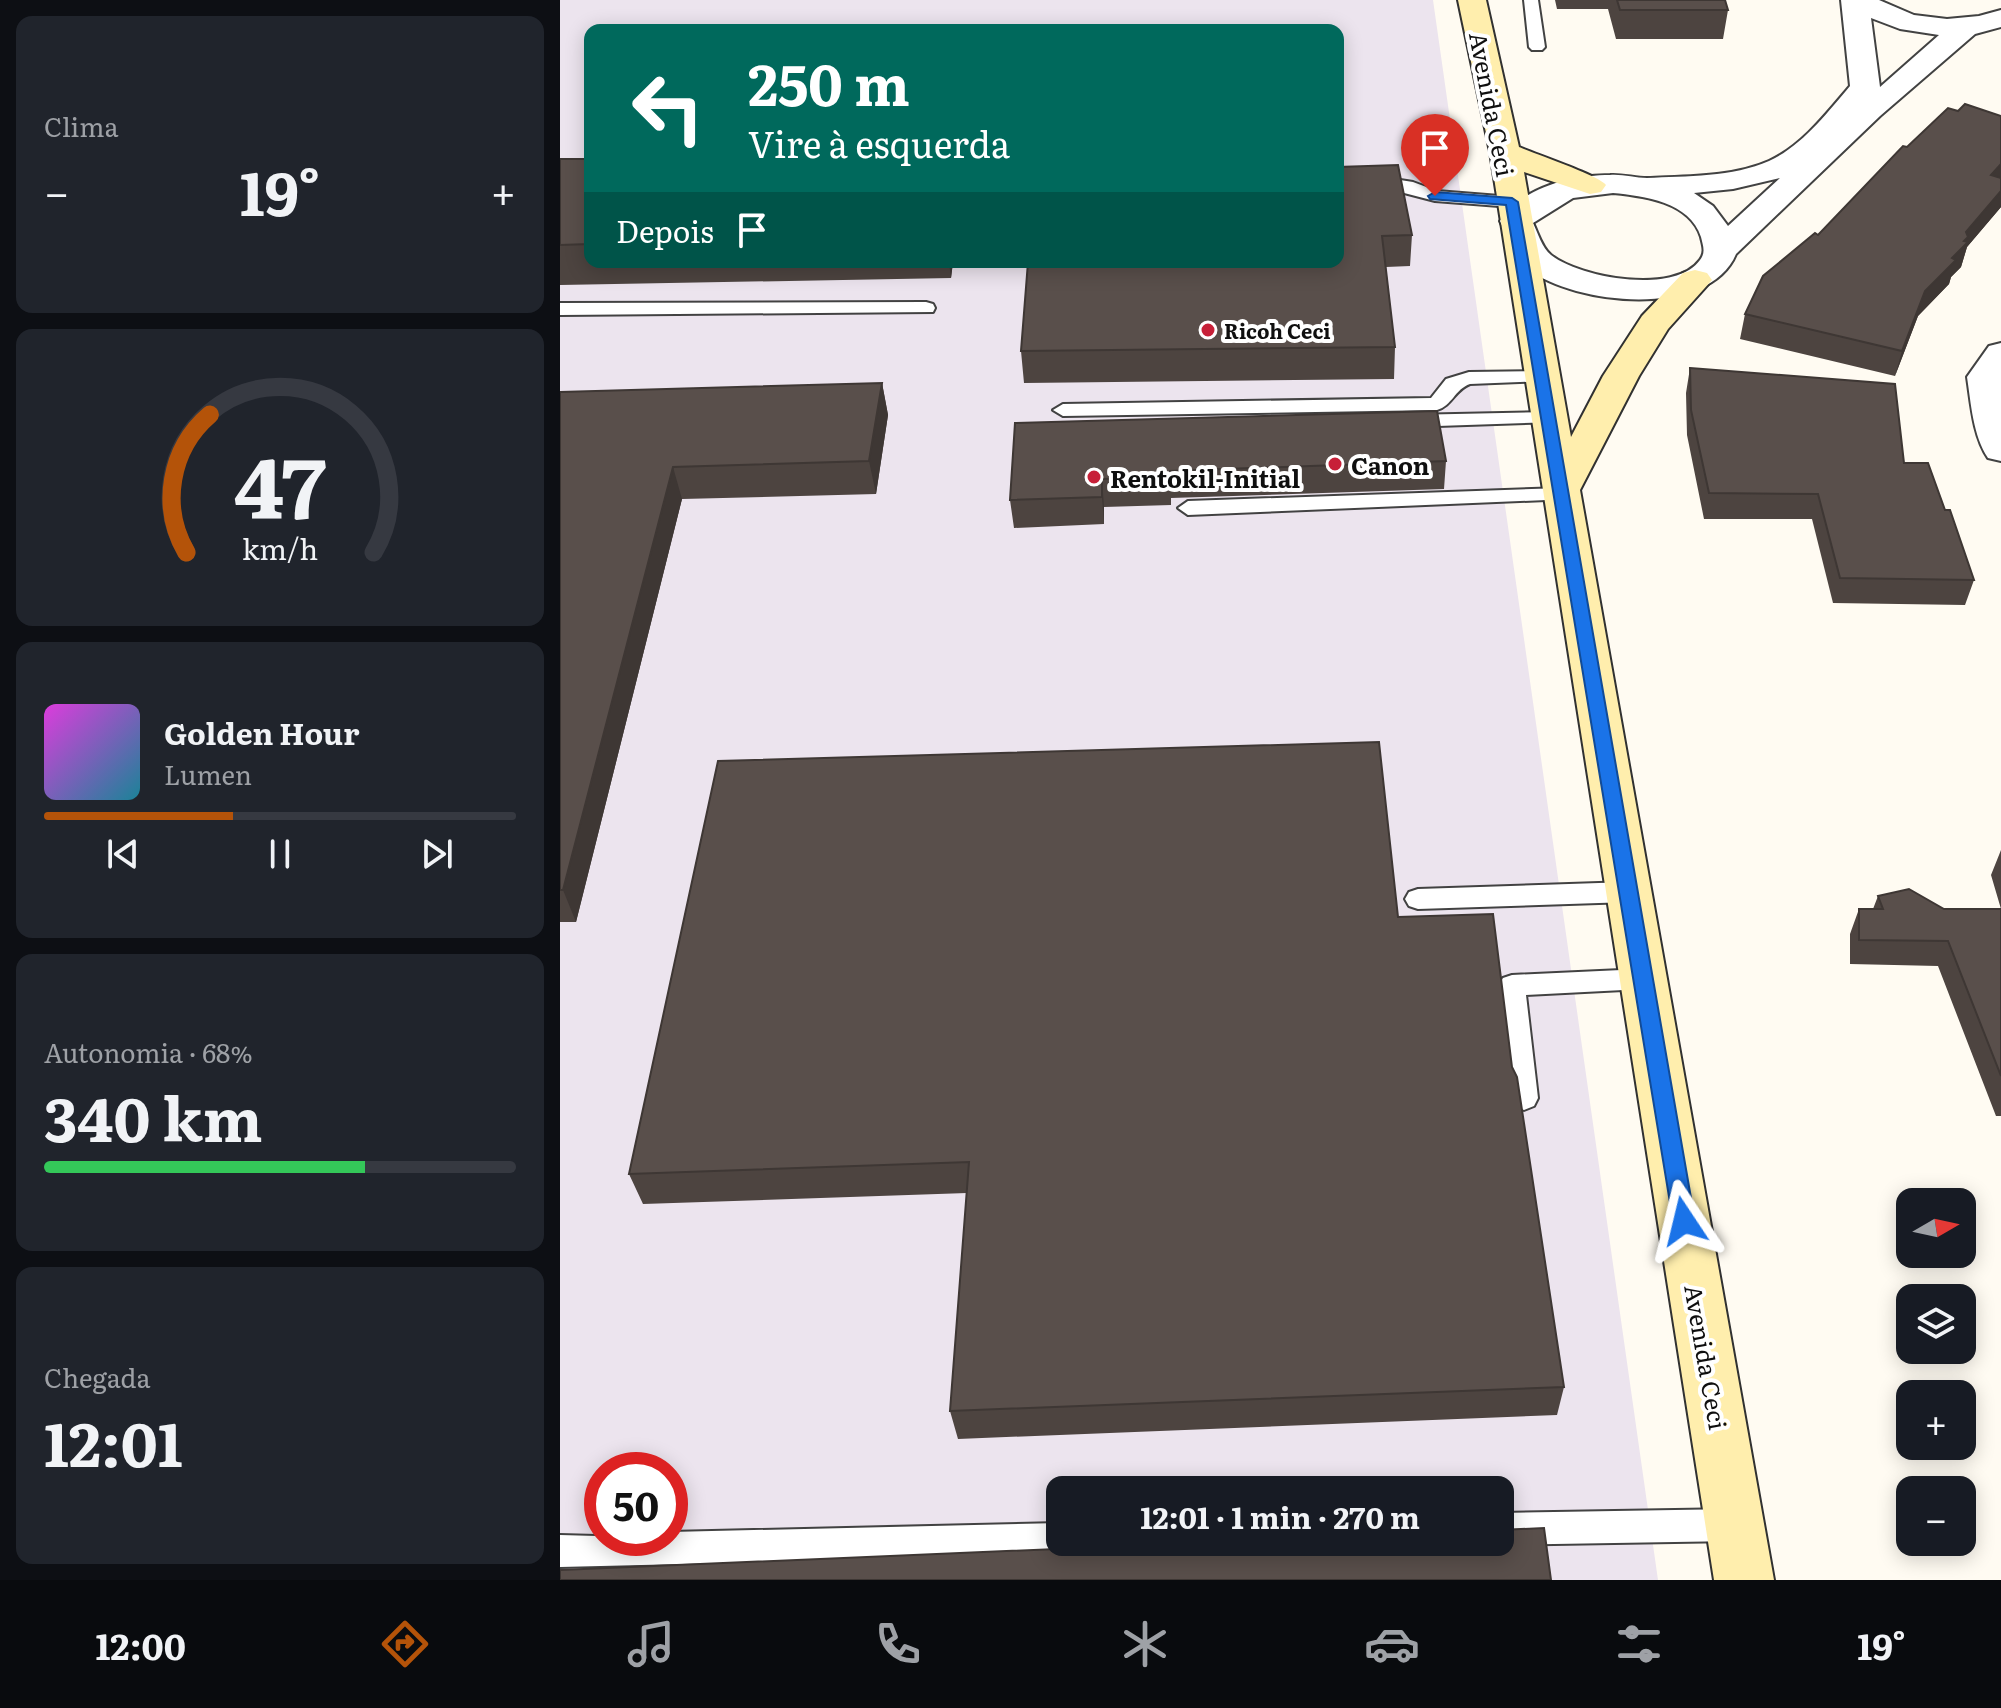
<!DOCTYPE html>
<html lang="pt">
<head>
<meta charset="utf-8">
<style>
  :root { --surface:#171b24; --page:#20242c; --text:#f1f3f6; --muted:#9ea1a6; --line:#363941; --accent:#b45309 }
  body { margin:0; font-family:Literata,serif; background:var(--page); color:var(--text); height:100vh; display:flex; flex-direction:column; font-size:30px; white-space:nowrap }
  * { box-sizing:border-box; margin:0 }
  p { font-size:26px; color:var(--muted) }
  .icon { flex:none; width:44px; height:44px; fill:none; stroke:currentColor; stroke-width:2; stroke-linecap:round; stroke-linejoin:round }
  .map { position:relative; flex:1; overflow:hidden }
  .side { display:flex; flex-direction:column; gap:16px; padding:16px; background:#0d0f14; width:560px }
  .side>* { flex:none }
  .guide { position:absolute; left:24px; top:24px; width:760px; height:244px; border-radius:16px; box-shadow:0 4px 20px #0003; background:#00695c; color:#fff; overflow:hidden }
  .needle { width:52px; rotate:81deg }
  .controls { position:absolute; left:1336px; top:1188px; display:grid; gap:16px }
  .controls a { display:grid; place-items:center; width:80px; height:80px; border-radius:16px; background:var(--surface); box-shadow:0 4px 20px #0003; font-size:40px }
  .speed { position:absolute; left:24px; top:1452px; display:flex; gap:16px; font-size:40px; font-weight:700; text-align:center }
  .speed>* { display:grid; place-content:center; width:104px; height:104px; border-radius:50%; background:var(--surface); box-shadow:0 4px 20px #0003; line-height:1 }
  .speed .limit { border:12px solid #d22; background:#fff; color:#111 }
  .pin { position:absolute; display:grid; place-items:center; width:68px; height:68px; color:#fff; margin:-82px -34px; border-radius:50% 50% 50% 0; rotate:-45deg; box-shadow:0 0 8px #0007 }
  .pin .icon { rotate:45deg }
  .me { position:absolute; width:88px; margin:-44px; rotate:350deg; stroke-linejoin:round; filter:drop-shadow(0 0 6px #0008) }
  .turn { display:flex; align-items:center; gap:28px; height:168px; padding:0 32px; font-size:36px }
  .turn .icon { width:104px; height:104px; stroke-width:2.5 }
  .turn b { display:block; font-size:56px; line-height:68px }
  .then { display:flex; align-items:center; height:76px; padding:0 32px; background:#0003; gap:16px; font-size:30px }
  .big { font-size:60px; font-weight:700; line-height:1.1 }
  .side .card { flex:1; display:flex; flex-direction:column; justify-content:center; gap:12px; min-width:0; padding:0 28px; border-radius:16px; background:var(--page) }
  .side .dial { align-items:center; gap:0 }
  .dial svg { height:208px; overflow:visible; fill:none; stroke:var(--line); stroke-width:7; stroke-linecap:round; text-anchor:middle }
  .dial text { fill:var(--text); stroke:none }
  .song { display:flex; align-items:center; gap:24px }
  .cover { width:96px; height:96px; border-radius:12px; background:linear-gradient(135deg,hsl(300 70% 55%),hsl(190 70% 35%)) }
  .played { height:8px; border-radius:4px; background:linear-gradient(90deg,var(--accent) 40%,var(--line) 40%) }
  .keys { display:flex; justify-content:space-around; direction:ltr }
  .heat { display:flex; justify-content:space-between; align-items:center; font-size:44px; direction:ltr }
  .charge { height:12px; border-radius:6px; background:linear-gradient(90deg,#34c759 68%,var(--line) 0) }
  .trip { position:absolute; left:486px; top:1476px; width:468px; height:80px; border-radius:16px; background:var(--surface); box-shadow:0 4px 20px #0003; font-weight:700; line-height:80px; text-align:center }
  .tabs { display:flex; height:128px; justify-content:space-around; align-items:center; background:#090b0e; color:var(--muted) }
  .tabs .icon { width:56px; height:56px }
  .tabs .current { color:var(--accent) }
  .tabs b { font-size:36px; color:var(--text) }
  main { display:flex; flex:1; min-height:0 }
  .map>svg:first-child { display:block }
  .industrial { fill:#ece4ee; fill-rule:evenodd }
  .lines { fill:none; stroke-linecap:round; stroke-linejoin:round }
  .lane-casing { stroke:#424242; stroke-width:4 }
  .street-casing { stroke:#424242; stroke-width:4 }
  .secondary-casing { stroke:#313131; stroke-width:4 }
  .lane { fill:#fff; fill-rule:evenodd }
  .street { fill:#fff; fill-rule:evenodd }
  .secondary { fill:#ffeead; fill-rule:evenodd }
  .wall { fill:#4d4440 }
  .shaded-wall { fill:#3e3734 }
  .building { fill:#594f4b; stroke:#3e3734; stroke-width:2 }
  .route { fill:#1a73e8; stroke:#114b97; stroke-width:2 }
  .poi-dot { fill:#c72038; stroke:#fff; stroke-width:3 }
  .labels { text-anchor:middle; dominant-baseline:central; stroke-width:8; stroke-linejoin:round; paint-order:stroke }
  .far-poi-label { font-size:20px; font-weight:bold; fill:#0f0f0f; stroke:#fff; text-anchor:start }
  .street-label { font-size:24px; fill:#0f0f0f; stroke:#fff }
  .poi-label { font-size:24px; font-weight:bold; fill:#0f0f0f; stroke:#fff; text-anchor:start }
</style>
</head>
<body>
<main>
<section class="side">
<div class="card"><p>Clima</p>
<div class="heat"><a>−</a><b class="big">19°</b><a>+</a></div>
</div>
<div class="card dial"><svg viewBox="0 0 100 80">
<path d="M14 69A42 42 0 1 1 86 69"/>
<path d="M14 69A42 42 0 0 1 23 16" stroke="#b45309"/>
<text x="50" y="56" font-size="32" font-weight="700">47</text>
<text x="50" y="72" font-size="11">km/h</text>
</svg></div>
<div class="card">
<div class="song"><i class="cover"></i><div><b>Golden Hour</b><p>Lumen</p></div></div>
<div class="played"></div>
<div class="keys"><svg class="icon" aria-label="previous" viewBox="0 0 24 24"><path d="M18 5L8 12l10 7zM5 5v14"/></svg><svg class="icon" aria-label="pause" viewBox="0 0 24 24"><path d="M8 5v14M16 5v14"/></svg><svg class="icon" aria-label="next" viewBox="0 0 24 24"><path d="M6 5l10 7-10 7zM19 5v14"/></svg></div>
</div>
<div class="card"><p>Autonomia · 68%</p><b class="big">340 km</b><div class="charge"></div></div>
<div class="card"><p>Chegada</p><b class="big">12:01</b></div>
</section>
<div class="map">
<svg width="1441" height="1580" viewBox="0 0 1441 1580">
  <rect width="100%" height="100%" fill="#fffbf2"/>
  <path class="industrial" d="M0 0H873L1098 1580H0ZM30 30H778V262H30ZM42 1470H110V1538H42ZM500 1490H940V1542H500Z"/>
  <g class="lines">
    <defs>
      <path id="lane" d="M964 0H978L985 47 982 50H972L969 47Z
        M821 177 853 182 877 191 952 197 961 202 952 207 875 201 821 187 778 188V178Z
        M366 302 373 304 375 308 373 312 0 315V303Z
        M982 371 992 377 989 381 910 384C895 389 892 406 877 410L503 416 493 410 503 404 871 398 886 379 909 372Z
        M989 412 996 414 999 418 996 422 848 427 838 421 848 415Z
        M1002 488 1009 489 1012 494 1009 499 628 515 618 508 628 501Z
        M1069 882 1078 885 1082 892 1078 899 1069 902 858 909 849 906 845 899 849 892 858 889Z
        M1083 969 1092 972 1096 979 1092 986 1083 989 966 995 978 1098 974 1106 964 1110 954 1106 950 1098 939 985 943 978 952 975Z
        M1175 1509 1186 1514 1191 1525 1186 1536 1175 1541 940 1545 932 1542H940V1513Z
        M500 1523V1542H515L512 1550 500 1555 0 1567V1535L110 1538V1532Z"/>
      <path id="street" d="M1281 0H1319L1354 15 1387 19 1419 16 1441 10V27L1415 34 1320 116 1176 254C1149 319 1015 305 968 269 954 258 948 237 940 221 963 187 1012 175 1050 175 1062 174 1075 178 1087 178 1126 176 1173 177 1209 161 1242 146 1267 113 1290 86ZM1311 18 1340 29 1379 35 1320 87ZM1220 178 1168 226 1153 206 1134 193 1173 189ZM1053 193C1084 196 1130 202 1141 237 1143 246 1146 252 1140 260 1115 295 1020 278 991 255 982 248 978 233 973 223L1013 198Z
        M1441 343V461L1428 458C1413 436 1411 403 1407 377L1429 346Z"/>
      <path id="secondary" d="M898 0H926L959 147C975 154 1040 176 1046 185L1041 192 1030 194 964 172 1011 437 1043 376 1082 316 1123 273 1135 270 1147 273 1152 280 1108 329 1079 376 1020 490 1214 1580H1154L930 152Z"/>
    </defs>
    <use href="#lane" class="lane-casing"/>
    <use href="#street" class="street-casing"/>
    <use href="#secondary" class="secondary-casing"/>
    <use href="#lane" class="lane"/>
    <use href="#street" class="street"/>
    <use href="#secondary" class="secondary"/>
  </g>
  <path class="wall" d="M995 0H1165L1168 10 1163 39H1056L1048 9H997Z
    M1398 111 1441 116V207L1407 247 1401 267 1391 277 1389 284 1358 316 1335 376 1180 339 1185 314 1258 235 1347 147Z
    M0 159H30V262H393L391 278 0 285Z
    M778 167 852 235 850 266 826 267 835 347 834 379 464 383 461 351 778 262Z
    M1130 368 1344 463 1385 510 1414 580 1405 605 1273 603 1252 519H1144L1127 435 1126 393Z
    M322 383 328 415 316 494 122 499 16 922H0V392Z
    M455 423 886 461 884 489 611 498V505L544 507V524L454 528 450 500Z
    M1441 850V1116H1436L1378 966 1290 964V934L1299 909H1313L1318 896 1384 909H1441L1431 875Z
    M838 917 952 1067 1004 1387 997 1415 398 1439 390 1411 407 1193 83 1204 69 1174Z"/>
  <path class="shaded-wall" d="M1441 164V181L1431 175Z
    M1441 191V207L1407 247 1401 267 1391 277 1389 284 1358 316 1335 376 1342 351 1365 291 1392 258 1406 232Z
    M389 262H393L391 278Z
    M322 383 328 415 316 494 309 461Z
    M113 467 122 499 16 922 3 890Z
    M542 479 544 507V524L542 497Z"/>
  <path class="building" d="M1057 0H1165L1168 10H1060Z
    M1405 104 1441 116V164L1431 175 1441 178V191L1406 232 1408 237 1404 241 1408 242 1392 258 1396 260 1365 291 1342 351 1185 314 1203 276 1255 233 1258 235 1343 146 1347 147 1388 108 1398 111Z
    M0 159H30V244L0 245Z
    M838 165 852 235 822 236 835 347 461 351 468 262H778V167Z
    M1130 368 1335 384 1344 463H1368L1385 510H1390L1414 580 1280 578 1258 494 1149 493 1131 410Z
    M322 383 309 461 113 467 3 890H0V392Z
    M877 411 886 461 610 471V477L542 479V497L450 500 455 423Z
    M819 742 838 917 933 914 952 1067 957 1077 1004 1387 390 1411 409 1162 69 1174 158 761Z
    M1349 889 1384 909H1441V1076L1388 941 1299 940V909H1323L1318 896Z
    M984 1528 991 1580H0V1570L661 1542H940V1530Z"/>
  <path class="route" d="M875 192 952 198 958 202 1135 1221 1132 1228 1124 1231 1116 1228 1113 1221 946 205 870 199 868 196Z"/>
  <g class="poi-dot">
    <circle cx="648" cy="330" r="8"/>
    <circle cx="775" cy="464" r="8"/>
    <circle cx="534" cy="477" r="8"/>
  </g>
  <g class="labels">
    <g class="far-poi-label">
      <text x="664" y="330">Ricoh Ceci</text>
    </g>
    <g class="street-label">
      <text transform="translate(933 104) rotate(79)">Avenida Ceci</text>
      <text transform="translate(1147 1357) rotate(80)">Avenida Ceci</text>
    </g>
    <g class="poi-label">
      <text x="791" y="464">Canon</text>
      <text x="550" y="477">Rentokil-Initial</text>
    </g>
  </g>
</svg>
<div class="controls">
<a><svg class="needle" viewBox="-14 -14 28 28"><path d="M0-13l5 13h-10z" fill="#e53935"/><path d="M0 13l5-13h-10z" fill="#9ea1a6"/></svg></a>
<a><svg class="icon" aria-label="layers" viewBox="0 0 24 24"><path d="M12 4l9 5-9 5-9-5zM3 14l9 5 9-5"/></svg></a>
<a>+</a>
<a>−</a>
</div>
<div class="speed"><div class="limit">50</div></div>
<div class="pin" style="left:875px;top:196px;background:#d93025"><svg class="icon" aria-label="arrive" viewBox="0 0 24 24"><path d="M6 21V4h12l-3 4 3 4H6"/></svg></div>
<svg class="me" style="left:1124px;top:1221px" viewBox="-20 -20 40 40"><path d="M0-17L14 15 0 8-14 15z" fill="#1a73e8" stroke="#fff" stroke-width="4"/></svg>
<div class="trip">12:01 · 1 min · 270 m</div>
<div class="guide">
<div class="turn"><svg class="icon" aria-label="left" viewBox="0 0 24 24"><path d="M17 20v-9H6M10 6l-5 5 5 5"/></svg><div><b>250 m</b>Vire à esquerda</div></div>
<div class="then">Depois<svg class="icon" aria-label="arrive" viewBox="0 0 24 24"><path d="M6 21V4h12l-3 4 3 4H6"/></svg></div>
</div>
</div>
</main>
<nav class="tabs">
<b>12:00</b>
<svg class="icon current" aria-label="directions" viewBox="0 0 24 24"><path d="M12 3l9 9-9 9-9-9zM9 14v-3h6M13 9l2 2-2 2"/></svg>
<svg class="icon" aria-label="music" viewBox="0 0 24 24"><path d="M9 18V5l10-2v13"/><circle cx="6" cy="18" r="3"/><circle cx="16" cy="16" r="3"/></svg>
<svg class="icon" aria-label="phone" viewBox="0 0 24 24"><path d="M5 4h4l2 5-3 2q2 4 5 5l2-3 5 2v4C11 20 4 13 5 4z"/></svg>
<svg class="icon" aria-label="climate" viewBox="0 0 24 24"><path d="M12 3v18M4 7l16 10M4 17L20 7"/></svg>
<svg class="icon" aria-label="car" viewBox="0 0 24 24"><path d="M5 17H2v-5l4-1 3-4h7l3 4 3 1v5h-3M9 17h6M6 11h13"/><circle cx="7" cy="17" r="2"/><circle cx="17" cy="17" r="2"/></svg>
<svg class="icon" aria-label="filters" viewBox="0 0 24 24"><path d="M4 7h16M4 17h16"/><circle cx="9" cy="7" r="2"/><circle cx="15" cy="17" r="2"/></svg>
<b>19°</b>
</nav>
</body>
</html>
